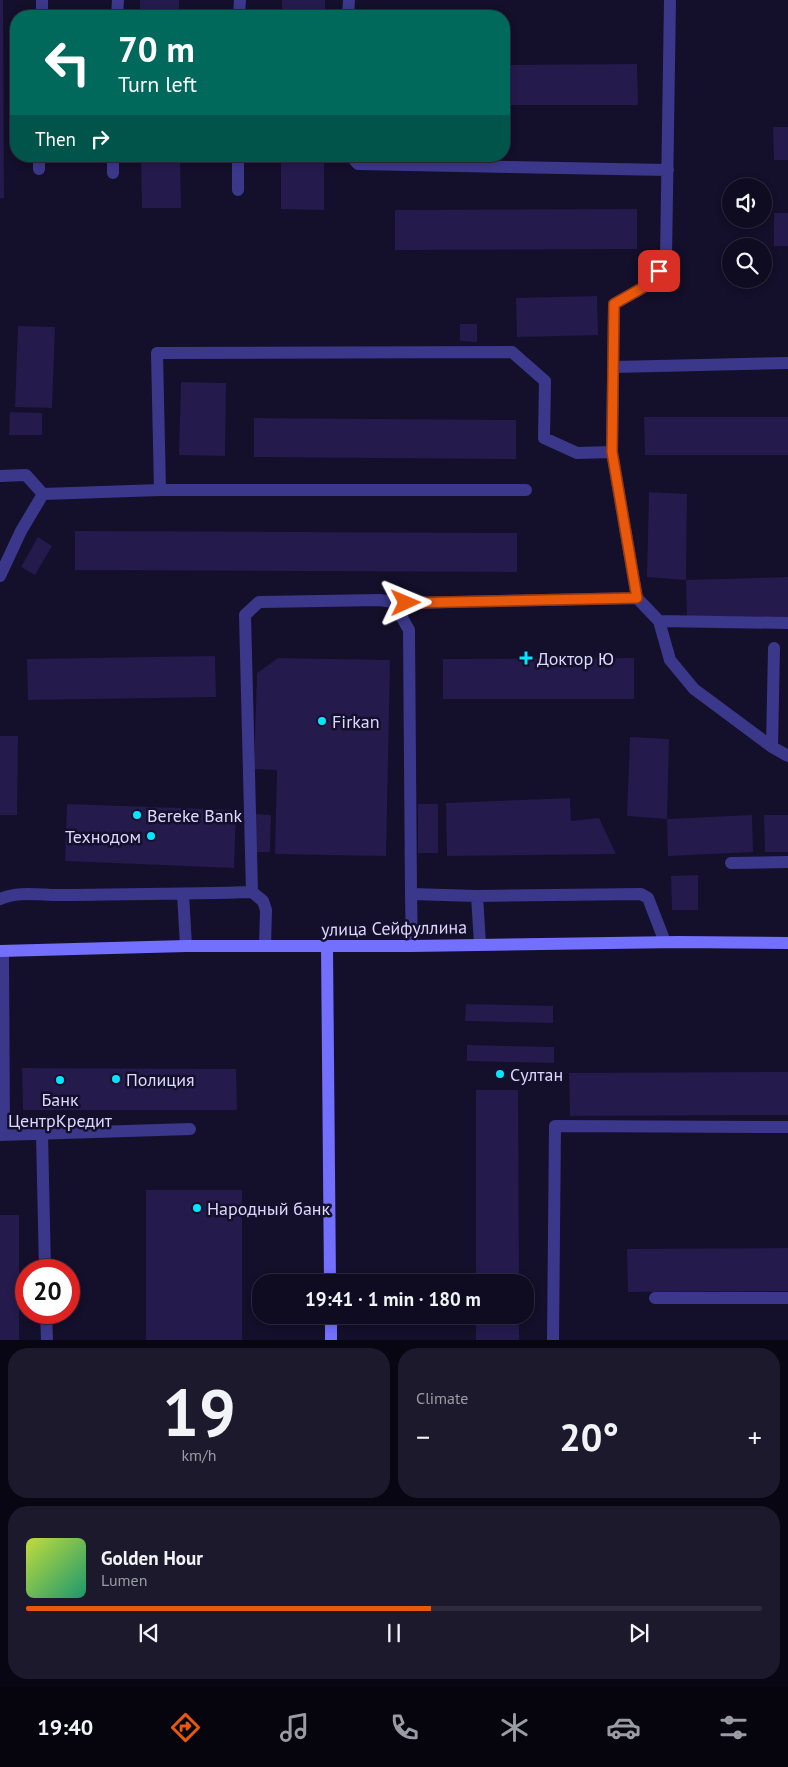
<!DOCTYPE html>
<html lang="en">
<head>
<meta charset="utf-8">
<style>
  :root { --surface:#0f0b20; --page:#1d192d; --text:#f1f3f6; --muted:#9b9ba5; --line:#2f2b3e; --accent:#ea580c }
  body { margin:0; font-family:"PT Sans",sans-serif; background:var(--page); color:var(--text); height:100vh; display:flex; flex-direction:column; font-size:19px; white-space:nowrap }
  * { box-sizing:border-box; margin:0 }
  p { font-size:16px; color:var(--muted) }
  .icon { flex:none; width:28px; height:28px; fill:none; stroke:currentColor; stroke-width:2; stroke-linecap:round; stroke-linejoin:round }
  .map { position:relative; height:1340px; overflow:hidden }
  .drawer { display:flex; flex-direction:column; gap:8px; padding:8px; background:#080612; flex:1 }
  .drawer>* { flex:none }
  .hud { position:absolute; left:10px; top:10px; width:500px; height:152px; border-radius:20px; box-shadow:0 2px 8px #0003,0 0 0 1px var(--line); background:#00695c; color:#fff; overflow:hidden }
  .tools { position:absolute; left:722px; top:178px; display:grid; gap:10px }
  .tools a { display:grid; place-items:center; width:50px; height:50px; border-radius:50%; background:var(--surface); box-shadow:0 2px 8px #0003,0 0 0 1px var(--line); font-size:25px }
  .speed { position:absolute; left:15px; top:1259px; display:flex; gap:10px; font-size:25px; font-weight:700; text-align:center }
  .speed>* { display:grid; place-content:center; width:65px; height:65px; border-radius:50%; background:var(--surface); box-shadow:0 2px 8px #0003,0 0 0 1px var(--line); line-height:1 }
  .speed .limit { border:8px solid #d22; background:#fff; color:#111 }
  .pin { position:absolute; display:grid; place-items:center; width:42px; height:42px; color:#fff; margin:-21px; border-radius:10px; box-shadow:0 2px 8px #0006 }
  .me { position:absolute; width:55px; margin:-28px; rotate:89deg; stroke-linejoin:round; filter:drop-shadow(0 0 4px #0008) }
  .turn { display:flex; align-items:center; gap:18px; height:105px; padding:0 25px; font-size:22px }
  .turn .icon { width:65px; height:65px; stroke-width:2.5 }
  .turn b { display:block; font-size:35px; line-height:42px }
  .then { display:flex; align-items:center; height:48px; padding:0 25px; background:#0003; gap:10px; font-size:19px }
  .big { font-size:38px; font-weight:700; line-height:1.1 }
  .drawer .widget { flex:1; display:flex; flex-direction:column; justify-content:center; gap:8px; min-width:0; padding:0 18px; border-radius:20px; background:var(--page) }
  .drawer .dial { align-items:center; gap:0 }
  .dial b { font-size:65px; line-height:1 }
  .song { display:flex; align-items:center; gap:15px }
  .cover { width:60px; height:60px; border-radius:8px; background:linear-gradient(135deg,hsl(70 70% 55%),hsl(160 70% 35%)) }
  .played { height:5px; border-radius:2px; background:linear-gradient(90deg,var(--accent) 55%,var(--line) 55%) }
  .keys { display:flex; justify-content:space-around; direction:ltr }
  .heat { display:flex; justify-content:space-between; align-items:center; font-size:28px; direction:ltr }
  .drawer .tiles { flex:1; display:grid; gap:8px; grid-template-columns:1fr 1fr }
  .widget:last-child { grid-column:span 2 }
  .trip { position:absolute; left:252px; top:1274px; width:282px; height:50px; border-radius:20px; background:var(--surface); box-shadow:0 2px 8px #0003,0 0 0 1px var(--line); font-weight:700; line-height:50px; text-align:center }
  .tabs { display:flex; height:80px; justify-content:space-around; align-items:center; background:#06040d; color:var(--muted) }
  .tabs .icon { width:35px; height:35px }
  .tabs .current { color:var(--accent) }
  .tabs b { font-size:22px; color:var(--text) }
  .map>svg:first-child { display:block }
  .building { fill:#241a4c }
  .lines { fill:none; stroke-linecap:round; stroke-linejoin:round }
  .lane { stroke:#3b388b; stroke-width:12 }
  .secondary { stroke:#736fff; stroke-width:12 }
  .route-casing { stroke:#983908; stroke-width:12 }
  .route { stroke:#ea580c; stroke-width:9 }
  .poi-dot { fill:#04e6ff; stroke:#140f2a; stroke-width:2 }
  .labels { text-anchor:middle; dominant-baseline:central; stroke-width:5; stroke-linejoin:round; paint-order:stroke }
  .poi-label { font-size:18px; fill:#ddd8ff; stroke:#140f2a; text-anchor:start }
  .street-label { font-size:18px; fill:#ddd8ff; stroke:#140f2a }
</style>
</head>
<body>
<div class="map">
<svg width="788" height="1340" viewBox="0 0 788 1340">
  <rect width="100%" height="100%" fill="#140f2a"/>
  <path class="building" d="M0 0H3L4 198H0Z
    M140 0H179V16H140Z
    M282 0H325V16H282Z
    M637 64 638 105H504V65Z
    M773 127H788V160H774Z
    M141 156H180L181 208H142Z
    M281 156H324V210L281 209Z
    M637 209V249L395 250V210Z
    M774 213H788V246H774Z
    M597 296 598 335 517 337 516 298Z
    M460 324H477V342L460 341Z
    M18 326 55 327 52 408 15 407Z
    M181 382 226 383 225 456 179 455Z
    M10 412 42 413V435H9Z
    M644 417H788V455H645Z
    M254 418 516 420V459L254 457Z
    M649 492 687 494 686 580 647 577Z
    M75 531 517 533V572L75 570Z
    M38 537 52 546 35 575 21 567Z
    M788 577V618L687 620 686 580Z
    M215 656 216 697 28 700 27 659Z
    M278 658 390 660 386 856 275 854 277 770 254 769 257 673Z
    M634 658V699H443V659Z
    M0 736H18L17 815H0Z
    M630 737 669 739 667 819 627 816Z
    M570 798 571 821 599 818 616 854 447 856 446 803Z
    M67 804 236 810 234 868 65 861Z
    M418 804H438V853H418Z
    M254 814 271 815 270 852H254Z
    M752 815 753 852 668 856 667 819Z
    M764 815H788V852H765Z
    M698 875V910H672L671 876Z
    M466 1004 553 1006V1023L465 1021Z
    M467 1045 554 1047V1063L467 1061Z
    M22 1068 236 1069 237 1110H23Z
    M788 1072V1115L570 1116 569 1073Z
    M476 1090H518L519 1282H476Z
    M146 1190H242V1340H146Z
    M0 1215H19V1340H0Z
    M788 1248V1291L628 1292 627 1249Z
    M476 1315H519V1340H476Z"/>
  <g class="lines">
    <path class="lane" d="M670 0 666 258 651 283 614 304 612 452 637 598 659 621 788 623
      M42 16V0
      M117 16 118 0
      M239 16 240 0
      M348 16 349 0
      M351 156 358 164 668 170
      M39 169V156
      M113 173V156
      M238 190V156
      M614 367 788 363
      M0 476 26 475 43 494
      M160 490 157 353 512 352 545 381 544 438 577 453 612 452
      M0 576 21 531 43 494 160 490H526
      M405 603 637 598
      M659 621 670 660 694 689 772 747 788 756
      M772 747 774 648
      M731 863 788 862
      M252 892 245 615 259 602 380 600 393 602 409 630 411 894 477 896 641 894 648 898 665 942
      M183 894 186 946
      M411 894 412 946
      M477 896 480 944
      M0 899C19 890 44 896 64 895 127 894 189 894 252 892L263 901 266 910 265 946
      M3 951 4 1135
      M42 1134 45 1270
      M0 1135 190 1129
      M655 1298H788
      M46 1312 47 1340
      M553 1340 555 1126 788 1127"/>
    <path class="secondary" d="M327 947 330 1282
      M0 951 186 946H412L678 942 788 943
      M331 1315V1340"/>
  </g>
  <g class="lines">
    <defs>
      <path id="route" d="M406 603 637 598 612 452 614 304 651 283 659 271"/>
    </defs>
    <use href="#route" class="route-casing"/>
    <use href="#route" class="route"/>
  </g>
  <g class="poi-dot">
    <path d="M523.5 650.5h5v5h5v5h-5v5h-5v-5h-5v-5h5z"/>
    <circle cx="322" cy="721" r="5"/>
    <circle cx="137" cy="815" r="5"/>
    <circle cx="151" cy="836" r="5"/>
    <circle cx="500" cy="1074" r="5"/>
    <circle cx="116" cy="1079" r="5"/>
    <circle cx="60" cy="1080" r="5"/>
    <circle cx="197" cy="1208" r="5"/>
  </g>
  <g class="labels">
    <g class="poi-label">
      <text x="537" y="658">Доктор Ю</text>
      <text x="332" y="721">Firkan</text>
      <text x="147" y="815">Bereke Bank</text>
      <text x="141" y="836" text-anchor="end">Технодом</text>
      <text x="510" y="1074">Султан</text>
      <text x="126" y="1079">Полиция</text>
      <text x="60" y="1099" text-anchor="middle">Банк<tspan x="60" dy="21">ЦентрКредит</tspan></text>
      <text x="207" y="1208">Народный банк</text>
    </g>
    <g class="street-label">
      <text transform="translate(394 928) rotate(-1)">улица Сейфуллина</text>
    </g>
  </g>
</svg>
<div class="tools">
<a><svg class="icon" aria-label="sound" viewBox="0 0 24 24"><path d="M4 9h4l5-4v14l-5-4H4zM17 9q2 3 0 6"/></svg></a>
<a><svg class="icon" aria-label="search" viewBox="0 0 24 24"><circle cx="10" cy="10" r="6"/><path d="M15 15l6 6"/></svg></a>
</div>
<div class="speed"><div class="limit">20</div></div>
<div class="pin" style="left:659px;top:271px;background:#d93025"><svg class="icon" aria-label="arrive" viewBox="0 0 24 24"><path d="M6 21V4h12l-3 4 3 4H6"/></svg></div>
<svg class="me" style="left:406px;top:603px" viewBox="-20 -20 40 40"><path d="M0-17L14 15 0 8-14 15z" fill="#ea580c" stroke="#fff" stroke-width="4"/></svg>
<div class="trip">19:41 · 1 min · 180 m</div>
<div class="hud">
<div class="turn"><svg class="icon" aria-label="left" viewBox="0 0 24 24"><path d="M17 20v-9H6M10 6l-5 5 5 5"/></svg><div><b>70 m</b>Turn left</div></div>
<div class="then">Then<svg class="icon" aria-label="right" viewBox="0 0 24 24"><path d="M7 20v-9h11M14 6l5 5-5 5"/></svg></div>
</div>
</div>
<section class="drawer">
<div class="tiles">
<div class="widget dial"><b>19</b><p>km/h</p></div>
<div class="widget"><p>Climate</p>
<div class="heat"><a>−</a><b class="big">20°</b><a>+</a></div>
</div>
<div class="widget">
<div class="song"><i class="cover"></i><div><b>Golden Hour</b><p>Lumen</p></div></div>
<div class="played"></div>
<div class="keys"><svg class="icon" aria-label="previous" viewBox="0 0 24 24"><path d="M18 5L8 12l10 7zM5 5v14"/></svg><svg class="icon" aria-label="pause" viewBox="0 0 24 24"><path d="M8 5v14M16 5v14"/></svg><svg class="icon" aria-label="next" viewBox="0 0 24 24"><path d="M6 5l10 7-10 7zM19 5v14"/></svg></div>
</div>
</div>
</section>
<nav class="tabs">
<b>19:40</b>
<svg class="icon current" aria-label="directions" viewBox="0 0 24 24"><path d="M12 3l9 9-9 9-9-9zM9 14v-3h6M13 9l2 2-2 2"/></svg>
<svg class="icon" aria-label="music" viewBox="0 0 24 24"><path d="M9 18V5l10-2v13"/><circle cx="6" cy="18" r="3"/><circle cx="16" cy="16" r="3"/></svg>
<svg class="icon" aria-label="phone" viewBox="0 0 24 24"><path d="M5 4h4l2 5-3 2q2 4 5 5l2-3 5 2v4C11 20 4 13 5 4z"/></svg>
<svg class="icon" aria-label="climate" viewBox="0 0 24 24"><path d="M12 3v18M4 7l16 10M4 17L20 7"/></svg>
<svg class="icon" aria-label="car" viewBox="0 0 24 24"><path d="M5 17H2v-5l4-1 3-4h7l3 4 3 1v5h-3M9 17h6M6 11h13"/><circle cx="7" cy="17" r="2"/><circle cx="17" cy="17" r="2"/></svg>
<svg class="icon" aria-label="filters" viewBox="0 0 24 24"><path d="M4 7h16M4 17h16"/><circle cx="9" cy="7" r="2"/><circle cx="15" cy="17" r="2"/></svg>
</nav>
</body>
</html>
